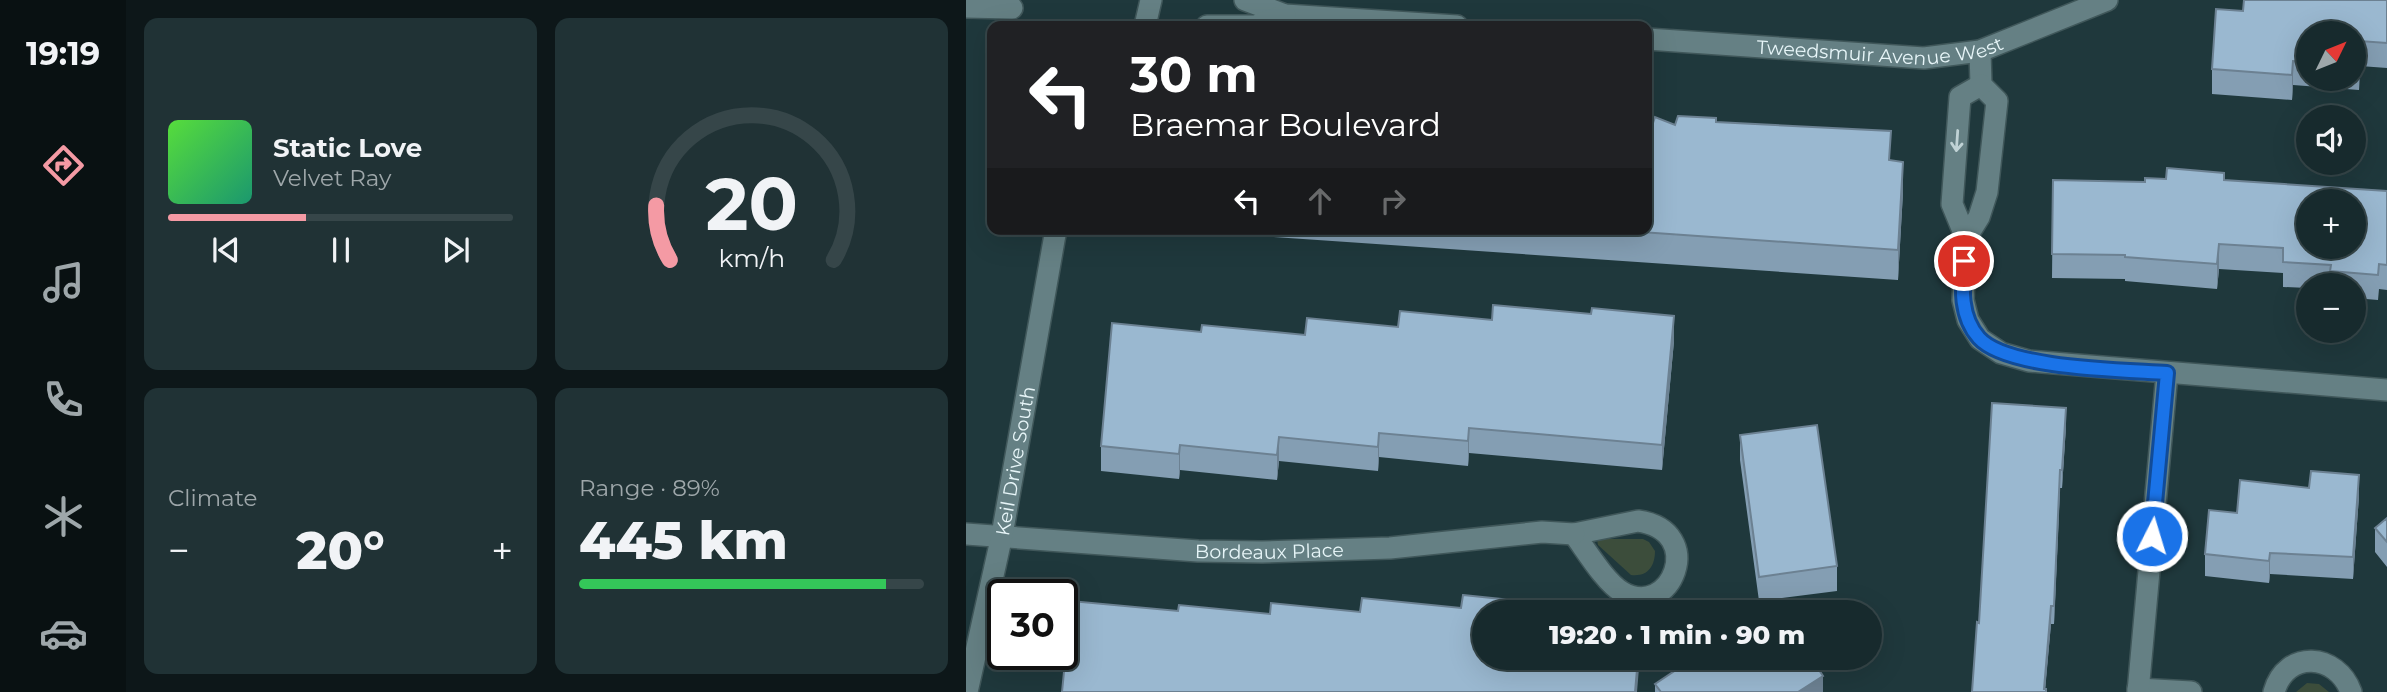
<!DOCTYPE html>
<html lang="en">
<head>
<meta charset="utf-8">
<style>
  :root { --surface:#172a2d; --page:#203235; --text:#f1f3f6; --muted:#9ea7aa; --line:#364649; --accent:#f49aa4 }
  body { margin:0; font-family:Montserrat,sans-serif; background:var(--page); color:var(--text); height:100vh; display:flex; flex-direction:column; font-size:26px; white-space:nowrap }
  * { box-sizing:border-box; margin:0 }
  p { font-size:23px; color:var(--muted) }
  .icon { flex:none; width:38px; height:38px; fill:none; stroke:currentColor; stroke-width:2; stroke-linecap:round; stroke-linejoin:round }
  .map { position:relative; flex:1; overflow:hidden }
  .sheet { display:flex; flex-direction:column; gap:18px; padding:18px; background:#0d1719; width:840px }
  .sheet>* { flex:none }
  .banner { position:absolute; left:21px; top:21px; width:665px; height:214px; border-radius:14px; box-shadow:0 7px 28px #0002,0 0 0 2px var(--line); background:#202124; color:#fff; overflow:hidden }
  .needle { width:46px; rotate:47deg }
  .tools { position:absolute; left:1330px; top:21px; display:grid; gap:14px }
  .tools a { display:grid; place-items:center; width:70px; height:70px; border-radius:50%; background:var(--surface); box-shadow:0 7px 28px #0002,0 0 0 2px var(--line); font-size:35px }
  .speed { position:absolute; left:21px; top:579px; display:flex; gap:14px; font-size:35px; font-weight:700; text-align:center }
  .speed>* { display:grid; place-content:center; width:91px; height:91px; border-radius:50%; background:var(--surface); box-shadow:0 7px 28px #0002,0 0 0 2px var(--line); line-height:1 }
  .speed .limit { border:4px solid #111; border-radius:10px; background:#fff; color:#111 }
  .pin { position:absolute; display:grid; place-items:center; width:60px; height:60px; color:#fff; margin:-30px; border:4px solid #fff; border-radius:50%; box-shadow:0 2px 7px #0007 }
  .me { position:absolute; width:77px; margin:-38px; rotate:5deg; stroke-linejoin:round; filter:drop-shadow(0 0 5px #0008) }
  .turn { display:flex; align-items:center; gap:24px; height:147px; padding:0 28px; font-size:32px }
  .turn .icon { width:91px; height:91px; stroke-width:2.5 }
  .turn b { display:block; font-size:49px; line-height:60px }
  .lanes { display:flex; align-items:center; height:66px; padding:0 28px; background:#0003; justify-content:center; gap:35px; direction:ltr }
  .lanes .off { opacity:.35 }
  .big { font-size:52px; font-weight:800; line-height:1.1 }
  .sheet .card { flex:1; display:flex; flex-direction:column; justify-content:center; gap:10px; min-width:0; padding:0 24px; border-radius:14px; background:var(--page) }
  .sheet .dial { align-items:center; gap:0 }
  .dial svg { height:182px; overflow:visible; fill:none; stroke:var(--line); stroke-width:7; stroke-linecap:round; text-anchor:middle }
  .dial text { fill:var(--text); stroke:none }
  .song { display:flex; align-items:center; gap:21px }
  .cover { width:84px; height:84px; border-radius:10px; background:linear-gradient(135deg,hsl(110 70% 55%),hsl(160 70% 35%)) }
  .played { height:7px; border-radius:4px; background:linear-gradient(90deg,var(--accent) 40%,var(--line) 40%) }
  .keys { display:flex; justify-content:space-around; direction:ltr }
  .heat { display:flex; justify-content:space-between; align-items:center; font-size:38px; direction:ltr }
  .charge { height:10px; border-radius:5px; background:linear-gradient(90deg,#34c759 89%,var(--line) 0) }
  .sheet .tiles { flex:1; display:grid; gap:18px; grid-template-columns:repeat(2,1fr) }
  .trip { position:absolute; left:506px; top:600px; width:410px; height:70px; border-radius:35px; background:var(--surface); box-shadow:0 7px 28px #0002,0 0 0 2px var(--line); font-weight:800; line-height:70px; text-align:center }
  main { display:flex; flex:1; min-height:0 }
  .dock { display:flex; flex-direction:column; width:126px; justify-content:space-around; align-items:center; background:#091112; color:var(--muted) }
  .dock .icon { width:49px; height:49px }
  .dock .current { color:var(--accent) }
  .dock b { font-size:32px; color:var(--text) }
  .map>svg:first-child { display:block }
  .green { fill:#3c4d3b }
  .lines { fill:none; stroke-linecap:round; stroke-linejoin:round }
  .street-casing { stroke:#40575a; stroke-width:24 }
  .street { stroke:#658084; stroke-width:21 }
  .wall { fill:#849eb3; fill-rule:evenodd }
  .shaded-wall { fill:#6c8192 }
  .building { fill:#9ab8d0; stroke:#6c8192; stroke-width:2; fill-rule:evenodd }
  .oneway { stroke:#c0d2d5 }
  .route-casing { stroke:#114b97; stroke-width:18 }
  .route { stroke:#1a73e8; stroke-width:12 }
  .labels { text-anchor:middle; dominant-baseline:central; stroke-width:7; stroke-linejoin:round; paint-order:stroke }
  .street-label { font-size:19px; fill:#e7f5f8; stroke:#1f383c }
</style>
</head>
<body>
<main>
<nav class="dock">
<b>19:19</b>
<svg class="icon current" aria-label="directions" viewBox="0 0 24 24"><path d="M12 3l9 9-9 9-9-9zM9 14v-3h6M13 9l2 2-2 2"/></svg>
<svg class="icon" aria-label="music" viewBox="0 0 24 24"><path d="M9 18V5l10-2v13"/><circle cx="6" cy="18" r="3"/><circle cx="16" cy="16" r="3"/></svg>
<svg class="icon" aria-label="phone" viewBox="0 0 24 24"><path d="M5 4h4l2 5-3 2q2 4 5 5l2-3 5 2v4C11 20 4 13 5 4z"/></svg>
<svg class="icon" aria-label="climate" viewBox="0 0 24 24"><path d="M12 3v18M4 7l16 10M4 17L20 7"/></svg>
<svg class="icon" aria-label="car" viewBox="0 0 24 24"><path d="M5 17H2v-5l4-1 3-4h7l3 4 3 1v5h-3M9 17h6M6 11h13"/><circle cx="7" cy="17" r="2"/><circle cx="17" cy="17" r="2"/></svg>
</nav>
<section class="sheet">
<div class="tiles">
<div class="card">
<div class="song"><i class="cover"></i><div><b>Static Love</b><p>Velvet Ray</p></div></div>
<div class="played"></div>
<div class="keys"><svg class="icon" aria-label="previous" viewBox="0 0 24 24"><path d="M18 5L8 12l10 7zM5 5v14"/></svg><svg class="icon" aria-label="pause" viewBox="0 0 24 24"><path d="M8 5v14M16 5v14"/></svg><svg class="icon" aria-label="next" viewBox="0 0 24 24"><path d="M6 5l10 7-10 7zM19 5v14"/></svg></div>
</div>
<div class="card dial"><svg viewBox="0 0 100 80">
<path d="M14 69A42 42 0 1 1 86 69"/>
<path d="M14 69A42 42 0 0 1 8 45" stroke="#f49aa4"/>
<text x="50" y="56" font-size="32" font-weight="700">20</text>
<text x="50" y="72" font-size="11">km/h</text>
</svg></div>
<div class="card"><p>Climate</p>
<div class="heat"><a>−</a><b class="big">20°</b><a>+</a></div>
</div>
<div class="card"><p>Range · 89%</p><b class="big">445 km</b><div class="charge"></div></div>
</div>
</section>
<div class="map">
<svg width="1421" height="692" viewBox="0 0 1421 692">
  <rect width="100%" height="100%" fill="#1f383c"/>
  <path class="green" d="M631 539H677L683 542 689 551C689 566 682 577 665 575L632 545Z
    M1341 683 1353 684 1363 692H1330Z"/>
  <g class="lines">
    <defs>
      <g id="street">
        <path d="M279 0 319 15 491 26"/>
        <path d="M0 7 46 8"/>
        <path d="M179 26 185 0"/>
        <path d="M241 26H289L319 15"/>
        <path id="s1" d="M681 39 958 58 1014 51 1141 0"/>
        <path d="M1014 51 1015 85 1031 101 1021 192 1013 217 1000 238 997 300 1002 320 1014 339 1035 353 1063 361 1421 390"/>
        <path d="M1000 238 986 204 994 97 1015 85"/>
        <path d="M672 521C742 531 705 621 656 592 639 582 620 550 608 534Z"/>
        <path id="s2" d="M0 534 232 551 296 552 424 548 576 532 608 534"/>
        <path d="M1172 689 1225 692"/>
        <path id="s3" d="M1 692 36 535 90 229"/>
        <path d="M1172 692 1201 373"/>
        <path d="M1308 692C1320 649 1371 653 1385 692"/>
      </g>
    </defs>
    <use href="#street" class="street-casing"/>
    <use href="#street" class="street"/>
  </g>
  <path class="wall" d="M1421 0V68L1394 66 1393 90 1327 85 1326 100 1246 94V69ZM1342 33H1388V79H1342Z
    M750 122 925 160 937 192 932 280 222 231V229H681L686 126Z
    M1200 179 1258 180 1421 191V290L1413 289 1412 300 1388 298V285H1342V288L1317 287V273L1253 269 1251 289 1159 281V279L1086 278 1087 180 1179 182Z
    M526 320 708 341 696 470 503 453 502 466 413 457 412 471 313 461 311 480 214 470 213 479 135 471V446L235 332 339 335Z
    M1100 426 1096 488H1094L1088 624H1085L1079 689 1080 692 1013 623Z
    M774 435 871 566V591L793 601 774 460Z
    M1393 496 1387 579 1304 574 1303 583 1239 576V554L1271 513Z
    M1421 518V567L1409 552V528Z
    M689 684 857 692H689Z"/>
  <path class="shaded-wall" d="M1394 41V66L1393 90V65Z
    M1327 61V85L1326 100V75Z
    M937 162V192L932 280V250Z
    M1253 244V269L1251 289V264Z
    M708 316V341L696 470V445Z
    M1100 408V426L1096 488V470Z
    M503 428V453L502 466V441Z
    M413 433V457L412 471V447Z
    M313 437V461L311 480V455Z
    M214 445V470L213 479V454Z
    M1094 470V488L1088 624V606Z
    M1393 475V496L1387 579V557Z
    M1304 553V574L1303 583V561Z
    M1085 606V624L1079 692H1078Z
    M672 658H673V668L671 692H669Z
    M857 676V692H832Z"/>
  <path class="building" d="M1278 0H1421V43L1394 41 1393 65H1388V33H1342V62L1327 61 1326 75 1246 69 1250 9 1277 11Z
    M712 116 750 118V122L925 131 923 160 937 162 932 250 632 229H681V125L686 126 689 117 709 125Z
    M1201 168 1258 173V180L1421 191V265L1413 264 1412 275 1364 271 1365 265 1317 262V248L1253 244 1251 264 1159 257V255L1086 254 1087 180 1179 182V178L1200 179ZM1342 201H1388V247H1342Z
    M527 305 625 314 626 308 708 316 696 445 503 428 502 441 413 433 412 447 313 437 311 455 214 445 213 454 135 446 146 323 235 332 236 325 339 335 341 318 432 327 434 311 526 320Z
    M1026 403 1100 408 1096 470H1094L1088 606H1085L1078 689H1080V692H1006L1011 622 1013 623Z
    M851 425 871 566 793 577 774 435Z
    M1345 471 1393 475 1387 557 1304 553 1303 561 1239 554 1243 510 1271 513 1274 480 1343 488Z
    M1421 518V542L1409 528Z
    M497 595 583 604 582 612H518V658H672L669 692H96L105 601 212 611 213 605 304 614 305 603 394 612 396 598 495 608Z
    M810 605 815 612H798Z
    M728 658H845L857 676 832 692H695L689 684Z"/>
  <defs><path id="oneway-shaft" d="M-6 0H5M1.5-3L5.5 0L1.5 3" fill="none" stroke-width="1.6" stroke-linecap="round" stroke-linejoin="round" transform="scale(1.75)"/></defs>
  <use class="oneway" href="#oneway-shaft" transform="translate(991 141) rotate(94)"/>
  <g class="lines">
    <defs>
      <path id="route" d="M998 261C996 288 994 317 1013 338 1041 369 1158 370 1201 373L1186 536"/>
    </defs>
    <use href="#route" class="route-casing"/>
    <use href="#route" class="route"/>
  </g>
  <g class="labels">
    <g class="street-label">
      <text stroke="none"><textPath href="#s1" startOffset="234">Tweedsmuir Avenue West</textPath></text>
      <text stroke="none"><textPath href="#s3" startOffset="236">Keil Drive South</textPath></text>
      <text stroke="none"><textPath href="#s2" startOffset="304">Bordeaux Place</textPath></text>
    </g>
  </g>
</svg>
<div class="tools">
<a><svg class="needle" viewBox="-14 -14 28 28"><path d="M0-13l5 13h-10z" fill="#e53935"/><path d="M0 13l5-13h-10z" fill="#9ea7aa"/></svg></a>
<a><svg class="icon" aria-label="sound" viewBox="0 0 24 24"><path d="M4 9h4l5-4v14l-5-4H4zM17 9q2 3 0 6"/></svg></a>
<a>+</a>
<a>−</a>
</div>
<div class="speed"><div class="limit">30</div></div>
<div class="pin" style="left:998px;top:261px;background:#d93025"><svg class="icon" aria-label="arrive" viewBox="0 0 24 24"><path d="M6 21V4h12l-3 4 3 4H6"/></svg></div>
<svg class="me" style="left:1186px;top:536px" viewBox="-20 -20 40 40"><circle r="17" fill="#1a73e8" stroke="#fff" stroke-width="3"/><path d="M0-11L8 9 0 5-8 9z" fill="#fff"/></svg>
<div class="trip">19:20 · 1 min · 90 m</div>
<div class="banner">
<div class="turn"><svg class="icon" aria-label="left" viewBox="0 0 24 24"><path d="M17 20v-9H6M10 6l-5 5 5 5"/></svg><div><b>30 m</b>Braemar Boulevard</div></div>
<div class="lanes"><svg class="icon" aria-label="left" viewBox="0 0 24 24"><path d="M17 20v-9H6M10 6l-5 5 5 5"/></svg><svg class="icon off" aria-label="ahead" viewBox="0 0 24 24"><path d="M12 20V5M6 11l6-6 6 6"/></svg><svg class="icon off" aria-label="right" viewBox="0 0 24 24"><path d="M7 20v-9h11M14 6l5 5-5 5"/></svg></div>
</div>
</div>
</main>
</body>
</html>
